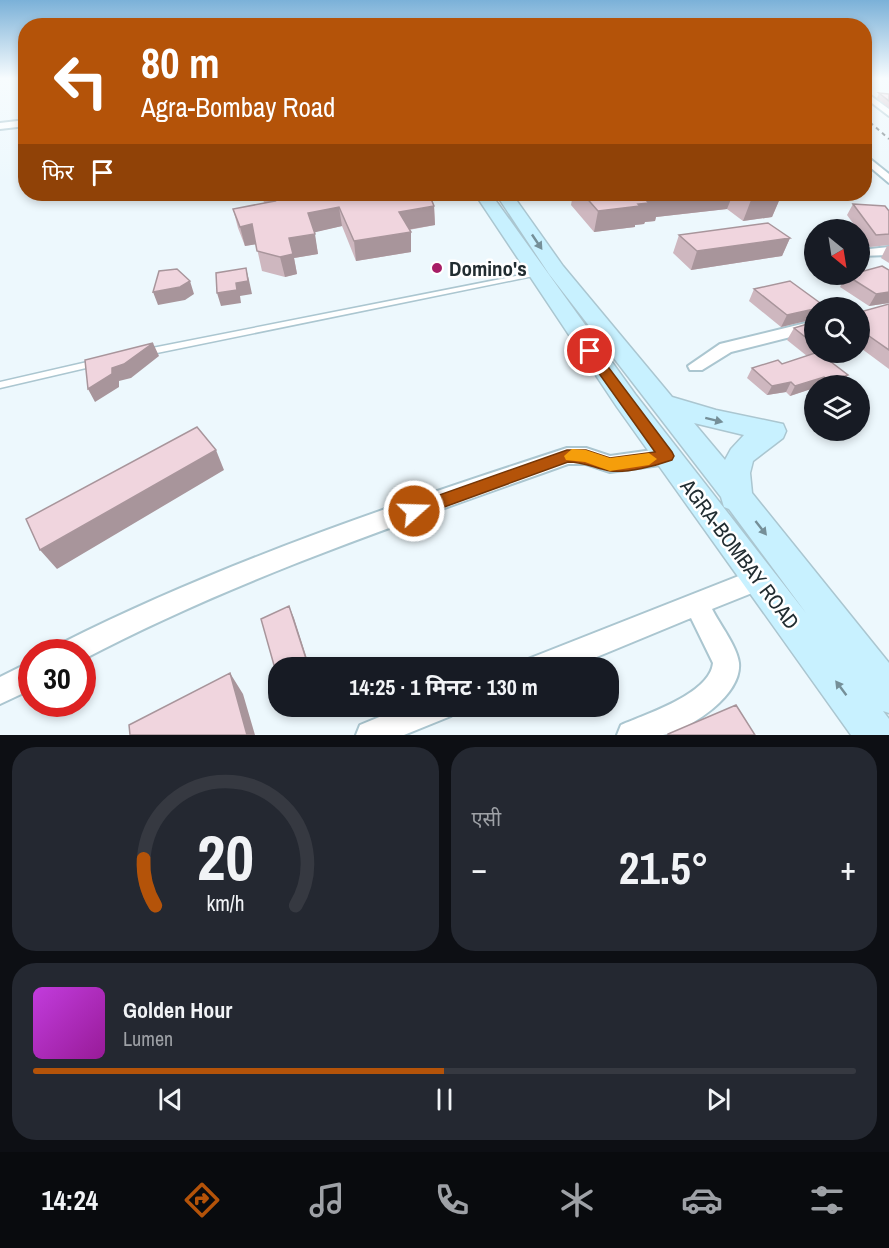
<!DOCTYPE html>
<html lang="hi">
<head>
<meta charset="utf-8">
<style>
  :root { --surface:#171b24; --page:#242831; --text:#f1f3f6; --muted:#9ea1a6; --line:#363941; --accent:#b45309 }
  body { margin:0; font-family:"Archivo Narrow","Noto Sans Devanagari",sans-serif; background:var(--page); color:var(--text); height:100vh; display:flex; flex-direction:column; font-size:22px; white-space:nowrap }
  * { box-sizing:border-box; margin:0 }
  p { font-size:20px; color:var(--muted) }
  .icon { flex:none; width:33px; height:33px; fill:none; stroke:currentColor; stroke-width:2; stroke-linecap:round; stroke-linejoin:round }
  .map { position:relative; height:735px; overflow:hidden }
  .side { display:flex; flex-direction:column; gap:12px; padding:12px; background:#0d0f14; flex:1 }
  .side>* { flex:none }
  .banner { position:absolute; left:18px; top:18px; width:854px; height:183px; border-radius:24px; box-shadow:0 3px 9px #0003; background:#b45309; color:#fff; overflow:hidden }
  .needle { width:39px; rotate:150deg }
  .controls { position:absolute; left:804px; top:219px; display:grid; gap:12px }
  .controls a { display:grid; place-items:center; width:66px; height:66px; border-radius:50%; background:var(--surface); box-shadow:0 3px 9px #0003; font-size:30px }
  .speed { position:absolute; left:18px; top:639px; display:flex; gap:12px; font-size:30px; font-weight:700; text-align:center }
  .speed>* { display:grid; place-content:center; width:78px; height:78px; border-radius:50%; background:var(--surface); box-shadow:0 3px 9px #0003; line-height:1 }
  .speed .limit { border:9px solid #d22; background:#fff; color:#111 }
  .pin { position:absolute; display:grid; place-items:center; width:51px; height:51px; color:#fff; margin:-26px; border:3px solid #fff; border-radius:50%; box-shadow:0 2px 6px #0007 }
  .me { position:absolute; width:66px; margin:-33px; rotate:70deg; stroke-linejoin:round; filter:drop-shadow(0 0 4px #0008) }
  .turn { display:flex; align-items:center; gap:21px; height:126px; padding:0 24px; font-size:27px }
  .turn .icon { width:78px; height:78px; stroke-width:2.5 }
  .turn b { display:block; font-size:42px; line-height:51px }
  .then { display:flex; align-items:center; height:57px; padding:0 24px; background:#0003; gap:12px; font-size:22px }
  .big { font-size:45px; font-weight:700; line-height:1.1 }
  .side .widget { flex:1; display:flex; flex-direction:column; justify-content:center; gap:9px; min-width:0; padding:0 21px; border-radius:24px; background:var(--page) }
  .side .dial { align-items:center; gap:0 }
  .dial svg { height:156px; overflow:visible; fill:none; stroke:var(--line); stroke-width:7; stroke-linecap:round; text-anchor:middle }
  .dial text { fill:var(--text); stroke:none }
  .song { display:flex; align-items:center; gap:18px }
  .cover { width:72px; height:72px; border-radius:9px; background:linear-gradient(135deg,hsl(290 70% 55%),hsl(300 70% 35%)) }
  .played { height:6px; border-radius:3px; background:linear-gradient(90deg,var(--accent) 50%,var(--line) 50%) }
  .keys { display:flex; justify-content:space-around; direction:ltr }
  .heat { display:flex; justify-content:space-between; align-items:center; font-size:33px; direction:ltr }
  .side .tiles { flex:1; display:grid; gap:12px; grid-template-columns:1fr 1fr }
  .widget:last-child { grid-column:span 2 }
  .trip { position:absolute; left:268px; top:657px; width:351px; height:60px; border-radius:24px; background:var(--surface); box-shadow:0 3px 9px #0003; font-weight:700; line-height:60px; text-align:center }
  .dock { display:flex; height:96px; justify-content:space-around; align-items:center; background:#090b0e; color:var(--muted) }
  .dock .icon { width:42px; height:42px }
  .dock .current { color:var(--accent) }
  .dock b { font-size:27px; color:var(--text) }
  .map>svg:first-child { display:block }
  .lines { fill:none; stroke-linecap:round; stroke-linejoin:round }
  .service-casing { stroke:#abc6d0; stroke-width:3 }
  .minor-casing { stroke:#abc6d0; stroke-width:4 }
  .secondary-casing { stroke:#abc6d0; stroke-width:3 }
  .service { fill:#fff; fill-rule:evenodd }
  .minor { fill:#fff; fill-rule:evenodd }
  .secondary { fill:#c8f1ff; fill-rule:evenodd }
  .rail { stroke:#6f7a7e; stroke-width:2; stroke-dasharray:4 4; stroke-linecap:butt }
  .wall { fill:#ceb7bf }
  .shaded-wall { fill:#a8959b }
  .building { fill:#f0d5de; stroke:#a8959b; stroke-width:1.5 }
  .oneway { fill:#758f98 }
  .route { fill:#b45309; stroke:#753606; stroke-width:1.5 }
  .slow { fill:#f59e0b }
  .poi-dot { fill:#a71e66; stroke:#fff; stroke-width:2 }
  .labels { text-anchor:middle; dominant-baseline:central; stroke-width:5; stroke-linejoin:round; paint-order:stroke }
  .poi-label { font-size:21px; font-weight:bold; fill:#222d31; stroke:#fff; text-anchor:start }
  .street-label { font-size:21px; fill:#222d31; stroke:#fff }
</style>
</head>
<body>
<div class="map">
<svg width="889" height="735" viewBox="0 0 889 735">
  <rect width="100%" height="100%" fill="#edf8fd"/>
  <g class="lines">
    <defs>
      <path id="service" d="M536 272 538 273V275L147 355 143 352 147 349Z
        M96 360 100 363 99 365 0 388V382Z"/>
      <path id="minor" d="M864 91 889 109V116L864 97Z
        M26 120V126L0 129V123Z
        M864 154 889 174V183L864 162Z
        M889 247V255L860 256V250Z
        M814 321V331L731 352 702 370H690L688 366 720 344Z
        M567 448H586L610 456 667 448 674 451 677 456 674 461 667 464 610 472 586 464H568C403 523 238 578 82 660V652H58L62 643C223 562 395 504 567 448Z
        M759 568 767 571 771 579 767 587 712 609C720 625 737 646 739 663 742 695 691 729 663 735 649 735 631 735 617 735L621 725C646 714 710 694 713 663L691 618 570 668H524L528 659Z
        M32 661V689L0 704V677Z
        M406 706H454L451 716 404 735H356L360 725Z"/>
      <path id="secondary" d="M475 194H491L635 394 806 613 729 509 724 507 721 497 549 274 496 194H512L563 266 672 397 716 410 783 424 786 431 783 438 753 461 750 473 752 493 889 663V713L883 711 889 719V735H851L617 407ZM694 423 744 435 731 449 725 460Z"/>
    </defs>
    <use href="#service" class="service-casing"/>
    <use href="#minor" class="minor-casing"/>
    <use href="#secondary" class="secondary-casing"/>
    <use href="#service" class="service"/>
    <use href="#minor" class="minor"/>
    <use href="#secondary" class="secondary"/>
    <path class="rail" d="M864 117 889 139"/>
  </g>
  <path class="wall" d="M879 93 889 94V108L877 98Z
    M257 194H429L434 206 435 225 409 230 411 252 356 261 342 226 314 232 318 254 294 258 297 274 285 277 262 271 256 244 245 246 238 228 233 209 265 203Z
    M573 194H777L781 196 772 217 743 221 727 209 656 217 655 221 645 222 644 224 635 225V227L594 232 571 205Z
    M853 204 889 211V245L870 247 860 232V230H858L847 215Z
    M679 235 790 238 782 256 691 270 673 253Z
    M887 246H889V263L881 258Z
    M846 275 889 303 869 306 840 287Z
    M754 289 814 308V319L781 327 749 301Z
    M889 304V369L862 349H860V312Z
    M814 322V352H849L827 359 841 385 839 386H814V388L790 396 786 392 767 395 747 378 752 368 782 364 807 356 787 340 794 328Z"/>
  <path class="shaded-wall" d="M686 194H733L727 209 656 217 655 221 645 222 644 224 635 225V227L594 232 598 211 638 204 657 197Z
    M781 196 772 217 743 221 751 200Z
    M434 206 435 225 400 231 399 212Z
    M339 207 342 226 312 233 308 213Z
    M252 224 257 244 245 246 240 227Z
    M411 232V252L356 261 354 241Z
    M315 234 318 254 294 258 297 274 285 277 280 257 289 238Z
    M790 238 782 256 691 270 697 251Z
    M246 268 249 280 252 294 240 296 241 303 221 306 217 293 236 283Z
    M190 281 194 294 185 300 158 305 153 292Z
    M889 292V303L869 306 876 294Z
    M814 309V319L781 327 787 315Z
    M869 336 862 349H860V339Z
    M153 343 159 356 131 378 119 381V387L95 402 88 389 112 368Z
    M821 352H849L816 362Z
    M848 375 841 385 839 386H827L829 381Z
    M824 377 819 386H814V388L790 396 795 386Z
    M791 382 786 392 767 395 772 386Z
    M216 450 224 470 57 569 40 550Z
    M289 606 294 618 310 668H309Z
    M230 673 243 694 255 735H247Z"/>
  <path class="building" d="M879 93 889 94V101Z
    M268 194H429L434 206 399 212 411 232 354 241 339 207 308 213 315 234 289 238 293 254 280 257 257 251 252 224 240 227 233 209 275 201Z
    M583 194H686L657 197 660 200 647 201 649 203 638 204 640 206 598 211Z
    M742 194H777L781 196 751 200Z
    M853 204 885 206 889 211V234L876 235Z
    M768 223 790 238 697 251 679 235Z
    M882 266 889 270V292L876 294 846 275 860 274V272Z
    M246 268 248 281 236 283 237 290 217 293 216 273Z
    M177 269 190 281 180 287 153 292 159 271Z
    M790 281 827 308H814V309L787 315 754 289Z
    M889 304V350L869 336 860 339V312Z
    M814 322V344L794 328Z
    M153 343 124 364 112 368V374L88 389 85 360Z
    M818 352 848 375 829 381 824 377 795 386 791 382 772 386 752 368 778 360 782 364Z
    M197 427 216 450 40 550 26 519Z
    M289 606 309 668H279V683L261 619Z
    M230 673 247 735H130L129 725Z
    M736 705 755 735H668V734Z"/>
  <defs><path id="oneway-solid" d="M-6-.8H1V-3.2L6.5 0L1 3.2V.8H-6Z" transform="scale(1.5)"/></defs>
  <g class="oneway">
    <use href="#oneway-solid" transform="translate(537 242) rotate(56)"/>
    <use href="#oneway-solid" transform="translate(714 420) rotate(14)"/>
    <use href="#oneway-solid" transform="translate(761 528) rotate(52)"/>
    <use href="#oneway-solid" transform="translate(841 688) rotate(-127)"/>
  </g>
  <linearGradient id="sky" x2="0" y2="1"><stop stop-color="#7bb1d8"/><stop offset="0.43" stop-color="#f7fcfe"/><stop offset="1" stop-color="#f7fcfe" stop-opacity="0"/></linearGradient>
  <rect width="889" height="182" fill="url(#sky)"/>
  <path class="route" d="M590 346 594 348 672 452 674 456 672 460C655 466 628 473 610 471 594 468 585 462 568 462L414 518 408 516 405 511 408 506 567 450H586L610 458 655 452 583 351Z"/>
  <path class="slow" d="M572 449 586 450 610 458 649 453 657 459 649 465 610 471 585 462 566 460 564 456Z"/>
  <circle class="poi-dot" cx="437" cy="268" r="6"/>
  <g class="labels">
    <g class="poi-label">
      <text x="449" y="268">Domino's</text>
    </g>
    <g class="street-label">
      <text transform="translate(740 554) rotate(53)">AGRA-BOMBAY ROAD</text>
    </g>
  </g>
</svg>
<div class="controls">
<a><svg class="needle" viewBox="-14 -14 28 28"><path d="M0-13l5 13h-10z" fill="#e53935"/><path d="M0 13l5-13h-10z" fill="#9ea1a6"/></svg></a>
<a><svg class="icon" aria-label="search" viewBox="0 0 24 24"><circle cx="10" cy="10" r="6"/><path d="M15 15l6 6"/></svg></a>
<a><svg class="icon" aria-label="layers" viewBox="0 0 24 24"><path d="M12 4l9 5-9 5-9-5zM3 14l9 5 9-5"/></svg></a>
</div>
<div class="speed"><div class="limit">30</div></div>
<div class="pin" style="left:590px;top:351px;background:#d93025"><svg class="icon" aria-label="arrive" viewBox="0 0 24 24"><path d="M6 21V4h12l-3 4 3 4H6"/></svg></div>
<svg class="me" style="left:414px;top:511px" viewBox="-20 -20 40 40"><circle r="17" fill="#b45309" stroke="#fff" stroke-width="3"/><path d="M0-11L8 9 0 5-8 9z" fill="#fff"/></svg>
<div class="trip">14:25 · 1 मिनट · 130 m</div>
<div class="banner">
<div class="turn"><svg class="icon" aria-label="left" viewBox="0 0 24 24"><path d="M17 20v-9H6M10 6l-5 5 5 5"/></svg><div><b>80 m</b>Agra-Bombay Road</div></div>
<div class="then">फिर<svg class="icon" aria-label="arrive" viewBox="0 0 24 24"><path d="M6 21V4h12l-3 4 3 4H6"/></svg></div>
</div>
</div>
<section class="side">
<div class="tiles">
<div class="widget dial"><svg viewBox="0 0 100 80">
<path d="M14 69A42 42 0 1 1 86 69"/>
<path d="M14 69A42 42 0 0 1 8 45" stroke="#b45309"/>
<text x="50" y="56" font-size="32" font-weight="700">20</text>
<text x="50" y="72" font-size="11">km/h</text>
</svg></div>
<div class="widget"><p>एसी</p>
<div class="heat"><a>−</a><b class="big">21.5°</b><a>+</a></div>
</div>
<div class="widget">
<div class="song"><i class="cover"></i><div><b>Golden Hour</b><p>Lumen</p></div></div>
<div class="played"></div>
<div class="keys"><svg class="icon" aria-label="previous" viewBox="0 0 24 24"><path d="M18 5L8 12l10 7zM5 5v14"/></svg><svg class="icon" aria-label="pause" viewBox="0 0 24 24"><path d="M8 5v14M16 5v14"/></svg><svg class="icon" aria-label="next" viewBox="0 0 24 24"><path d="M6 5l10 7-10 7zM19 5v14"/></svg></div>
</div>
</div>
</section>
<nav class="dock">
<b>14:24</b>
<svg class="icon current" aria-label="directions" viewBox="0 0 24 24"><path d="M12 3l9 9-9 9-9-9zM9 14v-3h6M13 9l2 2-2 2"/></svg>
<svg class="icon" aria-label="music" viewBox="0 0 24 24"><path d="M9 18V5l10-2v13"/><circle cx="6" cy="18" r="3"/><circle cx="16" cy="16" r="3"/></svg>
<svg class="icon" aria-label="phone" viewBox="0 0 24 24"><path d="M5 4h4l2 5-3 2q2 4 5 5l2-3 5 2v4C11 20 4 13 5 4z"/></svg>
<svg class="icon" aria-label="climate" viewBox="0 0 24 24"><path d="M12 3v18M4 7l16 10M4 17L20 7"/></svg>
<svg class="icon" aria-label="car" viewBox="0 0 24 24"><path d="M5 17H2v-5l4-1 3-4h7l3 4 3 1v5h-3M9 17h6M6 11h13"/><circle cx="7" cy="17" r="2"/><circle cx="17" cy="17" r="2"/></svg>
<svg class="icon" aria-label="filters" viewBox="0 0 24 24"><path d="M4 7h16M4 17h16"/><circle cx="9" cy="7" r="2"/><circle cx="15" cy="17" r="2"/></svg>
</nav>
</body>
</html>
